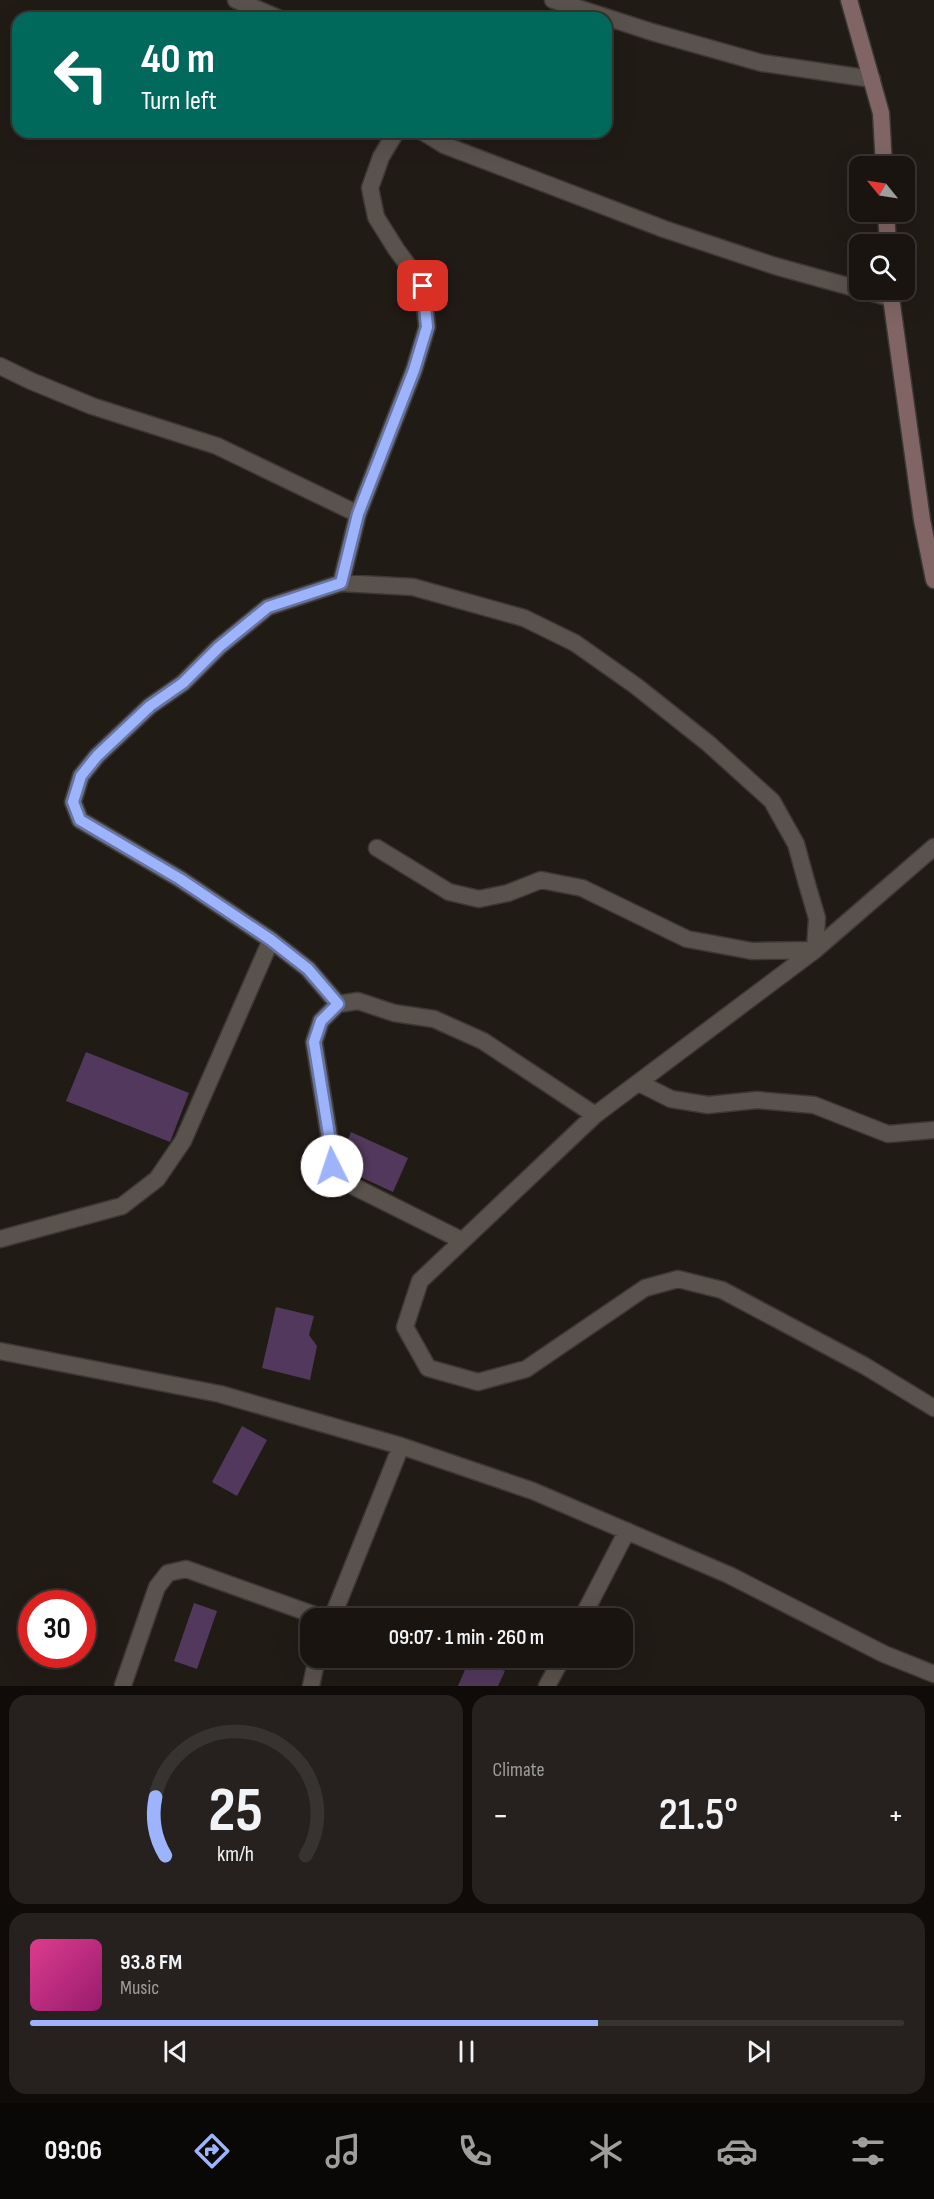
<!DOCTYPE html>
<html lang="en">
<head>
<meta charset="utf-8">
<style>
  :root { --surface:#191410; --page:#26211e; --text:#f1f3f6; --muted:#9f9e9f; --line:#373330; --accent:#9db4fd }
  body { margin:0; font-family:"Sofia Sans Condensed",sans-serif; background:var(--page); color:var(--text); height:100vh; display:flex; flex-direction:column; font-size:22px; white-space:nowrap }
  * { box-sizing:border-box; margin:0 }
  p { font-size:20px; color:var(--muted) }
  .icon { flex:none; width:33px; height:33px; fill:none; stroke:currentColor; stroke-width:2; stroke-linecap:round; stroke-linejoin:round }
  .map { position:relative; height:1686px; overflow:hidden }
  .panel { display:flex; flex-direction:column; gap:9px; padding:9px; background:#0e0b09; flex:1 }
  .panel>* { flex:none }
  .guide { position:absolute; left:12px; top:12px; width:600px; height:126px; border-radius:18px; box-shadow:0 6px 24px #0002,0 0 0 2px var(--line); background:#00695c; color:#fff; overflow:hidden }
  .needle { width:39px; rotate:300deg }
  .fabs { position:absolute; left:849px; top:156px; display:grid; gap:12px }
  .fabs a { display:grid; place-items:center; width:66px; height:66px; border-radius:12px; background:var(--surface); box-shadow:0 6px 24px #0002,0 0 0 2px var(--line); font-size:30px }
  .speed { position:absolute; left:18px; top:1590px; display:flex; gap:12px; font-size:30px; font-weight:700; text-align:center }
  .speed>* { display:grid; place-content:center; width:78px; height:78px; border-radius:50%; background:var(--surface); box-shadow:0 6px 24px #0002,0 0 0 2px var(--line); line-height:1 }
  .speed .limit { border:9px solid #d22; background:#fff; color:#111 }
  .pin { position:absolute; display:grid; place-items:center; width:51px; height:51px; color:#fff; margin:-26px; border-radius:12px; box-shadow:0 3px 9px #0006 }
  .me { position:absolute; width:66px; margin:-33px; rotate:356deg; stroke-linejoin:round; filter:drop-shadow(0 0 4px #0008) }
  .turn { display:flex; align-items:center; gap:21px; height:126px; padding:0 30px; font-size:27px }
  .turn .icon { width:78px; height:78px; stroke-width:2.5 }
  .turn b { display:block; font-size:42px; line-height:51px }
  .big { font-size:45px; font-weight:600; line-height:1.1 }
  .panel .widget { flex:1; display:flex; flex-direction:column; justify-content:center; gap:9px; min-width:0; padding:0 21px; border-radius:18px; background:var(--page) }
  .panel .dial { align-items:center; gap:0 }
  .dial svg { height:156px; overflow:visible; fill:none; stroke:var(--line); stroke-width:7; stroke-linecap:round; text-anchor:middle }
  .dial text { fill:var(--text); stroke:none }
  .song { display:flex; align-items:center; gap:18px }
  .cover { width:72px; height:72px; border-radius:9px; background:linear-gradient(135deg,hsl(330 70% 55%),hsl(320 70% 35%)) }
  .played { height:6px; border-radius:3px; background:linear-gradient(90deg,var(--accent) 65%,var(--line) 65%) }
  .keys { display:flex; justify-content:space-around; direction:ltr }
  .heat { display:flex; justify-content:space-between; align-items:center; font-size:33px; direction:ltr }
  .panel .tiles { flex:1; display:grid; gap:9px; grid-template-columns:1fr 1fr }
  .widget:last-child { grid-column:span 2 }
  .trip { position:absolute; left:300px; top:1608px; width:333px; height:60px; border-radius:18px; background:var(--surface); box-shadow:0 6px 24px #0002,0 0 0 2px var(--line); font-weight:600; line-height:60px; text-align:center }
  .menu { display:flex; height:96px; justify-content:space-around; align-items:center; background:#0a0806; color:var(--muted) }
  .menu .icon { width:42px; height:42px }
  .menu .on { color:var(--accent) }
  .menu b { font-size:27px; color:var(--text) }
  .map>svg:first-child { display:block }
  .building { fill:#52385c }
  .lines { fill:none; stroke-linecap:round; stroke-linejoin:round }
  .service-casing { stroke:#3d3835; stroke-width:19 }
  .minor-casing { stroke:#3d3835; stroke-width:19 }
  .secondary-casing { stroke:#3d3835; stroke-width:19 }
  .service { stroke:#5a524c; stroke-width:16 }
  .minor { stroke:#5a524c; stroke-width:16 }
  .secondary { stroke:#816564; stroke-width:16 }
  .route-casing { stroke:#6675a4; stroke-width:15 }
  .route { stroke:#9db4fd; stroke-width:10 }
</style>
</head>
<body>
<div class="map">
<svg width="934" height="1686" viewBox="0 0 934 1686">
  <rect width="100%" height="100%" fill="#211b16"/>
  <path class="building" d="M86 1052 189 1093 170 1142 66 1101Z
    M351 1132 408 1158 393 1192 341 1168 344 1150Z
    M276 1307 314 1316 309 1335 317 1346 310 1380 262 1368Z
    M242 1426 267 1440 237 1496 212 1482Z
    M194 1603 217 1611 197 1669 174 1661Z
    M470 1658 505 1671 498 1686H458Z"/>
  <g class="lines">
    <defs>
      <path id="service" d="M0 366 31 381 92 406 217 446 358 514"/>
      <path id="minor" d="M236 0 278 18
        M553 0 652 32 762 63 872 79
        M423 132 444 145 664 229 775 266 891 298
        M341 583 358 514 414 370 427 327 423 286 396 249 376 217 370 188 381 157 396 132
        M934 847 815 950 595 1115 420 1281 405 1327 428 1368 478 1382 526 1369 645 1288 678 1279 722 1290 865 1366 934 1408
        M338 1004 308 969 271 940 180 879 80 820 73 802 81 776 97 756 150 706 183 683 219 647 268 607 341 583 413 587 524 618 575 643 636 686 709 744 772 801 796 844 807 884 817 918 815 950 752 951 687 939 582 888 541 880 508 893 479 899 449 892 377 848
        M639 1083 671 1099 708 1105 757 1100 814 1105 888 1134 934 1130
        M0 1239 122 1206 157 1179 183 1141 271 940
        M461 1240 349 1184 331 1166 329 1135 314 1042 321 1021 338 1004 358 1001 394 1013 434 1019 483 1041 595 1115
        M0 1351 220 1394 401 1446 533 1491 729 1575 884 1654 934 1674
        M332 1618 401 1446
        M582 1618 627 1531
        M123 1685 157 1587 168 1573 186 1569 323 1618
        M311 1686 317 1658
        M547 1686 562 1658"/>
      <path id="secondary" d="M849 0 881 113 884 166
        M886 212 888 244
        M890 290 922 520 934 580"/>
    </defs>
    <use href="#service" class="service-casing"/>
    <use href="#minor" class="minor-casing"/>
    <use href="#secondary" class="secondary-casing"/>
    <use href="#service" class="service"/>
    <use href="#minor" class="minor"/>
    <use href="#secondary" class="secondary"/>
  </g>
  <g class="lines">
    <defs>
      <path id="route" d="M332 1166 329 1135 314 1042 321 1021 338 1004 308 969 271 940 180 879 80 820 73 802 81 776 97 756 150 706 183 683 219 647 268 607 341 583 358 514 414 370 427 327 423 286"/>
    </defs>
    <use href="#route" class="route-casing"/>
    <use href="#route" class="route"/>
  </g>
</svg>
<div class="fabs">
<a><svg class="needle" viewBox="-14 -14 28 28"><path d="M0-13l5 13h-10z" fill="#e53935"/><path d="M0 13l5-13h-10z" fill="#9f9e9f"/></svg></a>
<a><svg class="icon" aria-label="search" viewBox="0 0 24 24"><circle cx="10" cy="10" r="6"/><path d="M15 15l6 6"/></svg></a>
</div>
<div class="speed"><div class="limit">30</div></div>
<div class="pin" style="left:423px;top:286px;background:#d93025"><svg class="icon" aria-label="arrive" viewBox="0 0 24 24"><path d="M6 21V4h12l-3 4 3 4H6"/></svg></div>
<svg class="me" style="left:332px;top:1166px" viewBox="-20 -20 40 40"><circle r="19" fill="#fff"/><path d="M0-13L10 11 0 6-10 11z" fill="#9db4fd"/></svg>
<div class="trip">09:07 · 1 min · 260 m</div>
<div class="guide">
<div class="turn"><svg class="icon" aria-label="left" viewBox="0 0 24 24"><path d="M17 20v-9H6M10 6l-5 5 5 5"/></svg><div><b>40 m</b>Turn left</div></div>
</div>
</div>
<section class="panel">
<div class="tiles">
<div class="widget dial"><svg viewBox="0 0 100 80">
<path d="M14 69A42 42 0 1 1 86 69"/>
<path d="M14 69A42 42 0 0 1 9 39" stroke="#9db4fd"/>
<text x="50" y="56" font-size="32" font-weight="700">25</text>
<text x="50" y="72" font-size="11">km/h</text>
</svg></div>
<div class="widget"><p>Climate</p>
<div class="heat"><a>−</a><b class="big">21.5°</b><a>+</a></div>
</div>
<div class="widget">
<div class="song"><i class="cover"></i><div><b>93.8 FM</b><p>Music</p></div></div>
<div class="played"></div>
<div class="keys"><svg class="icon" aria-label="previous" viewBox="0 0 24 24"><path d="M18 5L8 12l10 7zM5 5v14"/></svg><svg class="icon" aria-label="pause" viewBox="0 0 24 24"><path d="M8 5v14M16 5v14"/></svg><svg class="icon" aria-label="next" viewBox="0 0 24 24"><path d="M6 5l10 7-10 7zM19 5v14"/></svg></div>
</div>
</div>
</section>
<nav class="menu">
<b>09:06</b>
<svg class="icon on" aria-label="directions" viewBox="0 0 24 24"><path d="M12 3l9 9-9 9-9-9zM9 14v-3h6M13 9l2 2-2 2"/></svg>
<svg class="icon" aria-label="music" viewBox="0 0 24 24"><path d="M9 18V5l10-2v13"/><circle cx="6" cy="18" r="3"/><circle cx="16" cy="16" r="3"/></svg>
<svg class="icon" aria-label="phone" viewBox="0 0 24 24"><path d="M5 4h4l2 5-3 2q2 4 5 5l2-3 5 2v4C11 20 4 13 5 4z"/></svg>
<svg class="icon" aria-label="climate" viewBox="0 0 24 24"><path d="M12 3v18M4 7l16 10M4 17L20 7"/></svg>
<svg class="icon" aria-label="car" viewBox="0 0 24 24"><path d="M5 17H2v-5l4-1 3-4h7l3 4 3 1v5h-3M9 17h6M6 11h13"/><circle cx="7" cy="17" r="2"/><circle cx="17" cy="17" r="2"/></svg>
<svg class="icon" aria-label="filters" viewBox="0 0 24 24"><path d="M4 7h16M4 17h16"/><circle cx="9" cy="7" r="2"/><circle cx="15" cy="17" r="2"/></svg>
</nav>
</body>
</html>
